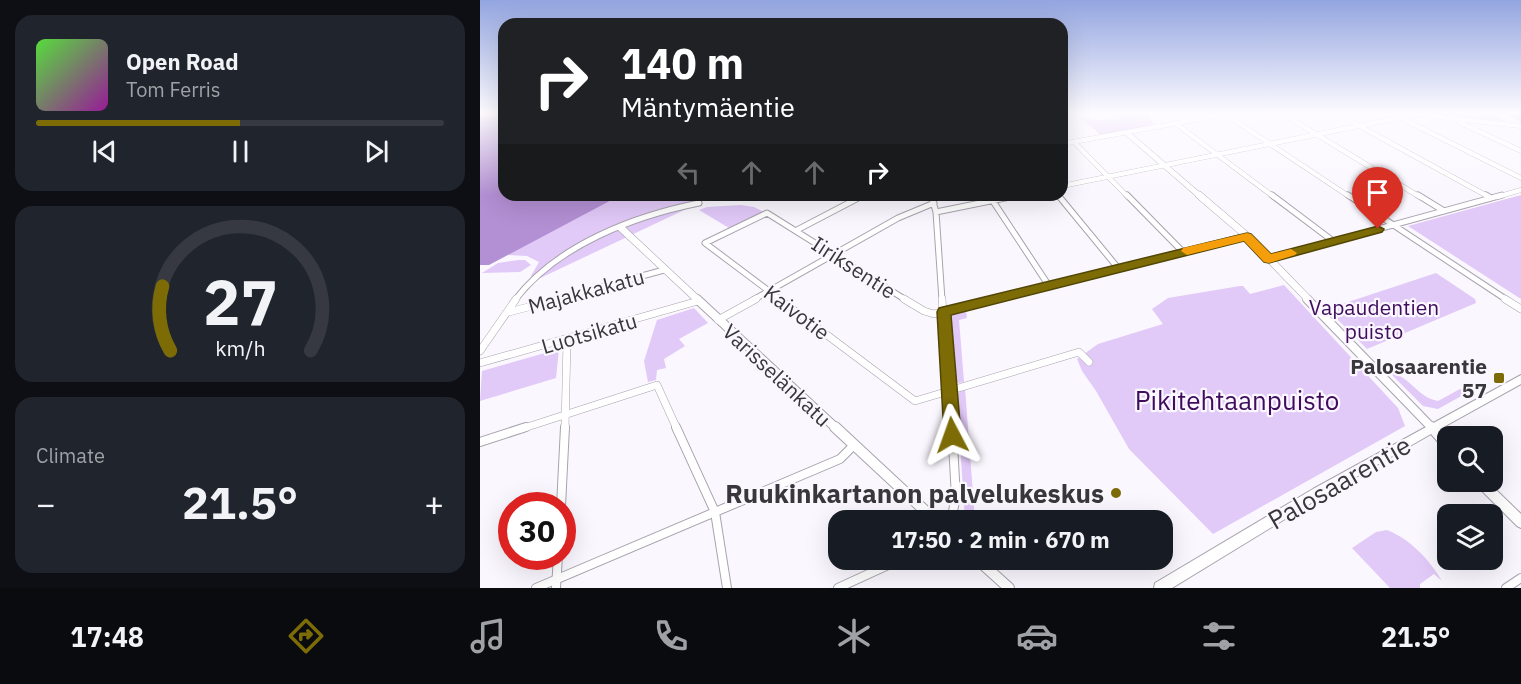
<!DOCTYPE html>
<html lang="en">
<head>
<meta charset="utf-8">
<style>
  :root { --surface:#171b24; --page:#20242c; --text:#f1f3f6; --muted:#9ea1a6; --line:#363941; --accent:#7d6c06 }
  body { margin:0; font-family:"IBM Plex Sans",sans-serif; background:var(--page); color:var(--text); height:100vh; display:flex; flex-direction:column; font-size:22px; white-space:nowrap }
  * { box-sizing:border-box; margin:0 }
  p { font-size:20px; color:var(--muted) }
  .icon { flex:none; width:33px; height:33px; fill:none; stroke:currentColor; stroke-width:2; stroke-linecap:round; stroke-linejoin:round }
  .map { position:relative; flex:1; overflow:hidden }
  .sheet { display:flex; flex-direction:column; gap:15px; padding:15px; background:#0d0f14; width:480px }
  .sheet>* { flex:none }
  .top-card { position:absolute; left:18px; top:18px; width:570px; height:183px; border-radius:18px; box-shadow:0 6px 24px #0002; background:#202124; color:#fff; overflow:hidden }
  .buttons { position:absolute; left:957px; top:426px; display:grid; gap:12px }
  .buttons a { display:grid; place-items:center; width:66px; height:66px; border-radius:12px; background:var(--surface); box-shadow:0 6px 24px #0002; font-size:30px }
  .speed { position:absolute; left:18px; top:492px; display:flex; gap:12px; font-size:30px; font-weight:700; text-align:center }
  .speed>* { display:grid; place-content:center; width:78px; height:78px; border-radius:50%; background:var(--surface); box-shadow:0 6px 24px #0002; line-height:1 }
  .speed .limit { border:9px solid #d22; background:#fff; color:#111 }
  .pin { position:absolute; display:grid; place-items:center; width:51px; height:51px; color:#fff; margin:-62px -26px; border-radius:50% 50% 50% 0; rotate:-45deg; box-shadow:0 0 6px #0007 }
  .pin .icon { rotate:45deg }
  .me { position:absolute; width:66px; margin:-33px; rotate:356deg; stroke-linejoin:round; filter:drop-shadow(0 0 4px #0008) }
  .turn { display:flex; align-items:center; gap:21px; height:126px; padding:0 24px; font-size:27px }
  .turn .icon { width:78px; height:78px; stroke-width:2.5 }
  .turn b { display:block; font-size:42px; line-height:51px }
  .lanes { display:flex; align-items:center; height:57px; padding:0 24px; background:#0003; justify-content:center; gap:30px; direction:ltr }
  .lanes .off { opacity:.35 }
  .big { font-size:45px; font-weight:800; line-height:1.1 }
  .sheet .card { flex:1; display:flex; flex-direction:column; justify-content:center; gap:9px; min-width:0; padding:0 21px; border-radius:18px; background:var(--page) }
  .sheet .dial { align-items:center; gap:0 }
  .dial svg { height:156px; overflow:visible; fill:none; stroke:var(--line); stroke-width:7; stroke-linecap:round; text-anchor:middle }
  .dial text { fill:var(--text); stroke:none }
  .song { display:flex; align-items:center; gap:18px }
  .cover { width:72px; height:72px; border-radius:9px; background:linear-gradient(135deg,hsl(110 70% 55%),hsl(300 70% 35%)) }
  .played { height:6px; border-radius:3px; background:linear-gradient(90deg,var(--accent) 50%,var(--line) 50%) }
  .keys { display:flex; justify-content:space-around; direction:ltr }
  .heat { display:flex; justify-content:space-between; align-items:center; font-size:33px; direction:ltr }
  .trip { position:absolute; left:348px; top:510px; width:345px; height:60px; border-radius:18px; background:var(--surface); box-shadow:0 6px 24px #0002; font-weight:800; line-height:60px; text-align:center }
  .dock { display:flex; height:96px; justify-content:space-around; align-items:center; background:#090b0e; color:var(--muted) }
  .dock .icon { width:42px; height:42px }
  .dock .selected { color:var(--accent) }
  .dock b { font-size:27px; color:var(--text) }
  main { display:flex; flex:1; min-height:0 }
  .map>svg:first-child { display:block }
  .green { fill:#e1c9f8 }
  .water { fill:#b38fd3 }
  .lines { fill:none; stroke-linecap:round; stroke-linejoin:round }
  .minor-far3-casing { stroke:#a8a3ad; stroke-width:5 }
  .minor-far2-casing { stroke:#a8a3ad; stroke-width:7 }
  .minor-far1-casing { stroke:#a8a3ad; stroke-width:8 }
  .minor-casing { stroke:#a8a3ad; stroke-width:10 }
  .tertiary-far3-casing { stroke:#a8a3ad; stroke-width:6 }
  .tertiary-far2-casing { stroke:#a8a3ad; stroke-width:8 }
  .tertiary-far1-casing { stroke:#a8a3ad; stroke-width:10 }
  .tertiary-casing { stroke:#a8a3ad; stroke-width:12 }
  .secondary-casing { stroke:#a8a3ad; stroke-width:2 }
  .primary-casing { stroke:#8a6ca4; stroke-width:1 }
  .minor-far3 { stroke:#fff; stroke-width:4.5 }
  .minor-far2 { stroke:#fff; stroke-width:5 }
  .minor-far1 { stroke:#fff; stroke-width:7 }
  .minor { stroke:#fff; stroke-width:8 }
  .tertiary-far3 { stroke:#fff; stroke-width:5 }
  .tertiary-far2 { stroke:#fff; stroke-width:7 }
  .tertiary-far1 { stroke:#fff; stroke-width:8 }
  .tertiary { stroke:#fff; stroke-width:10 }
  .secondary { fill:#fff; fill-rule:evenodd }
  .primary { fill:#d3b8ea; fill-rule:evenodd }
  .route { fill:#7d6c06; stroke:#514604; stroke-width:1.5 }
  .slow { fill:#f59e0b }
  .poi-dot { fill:#7d6c06; stroke:#fbf7ff; stroke-width:2 }
  .labels { text-anchor:middle; dominant-baseline:central; stroke-width:4.5; stroke-linejoin:round; paint-order:stroke }
  .street-label { font-size:21px; fill:#39373b; stroke:#fbf7ff }
  .park-label { font-size:21px; fill:#3f0c5e; stroke:#fbf7ff }
  .poi-label { font-size:21px; font-weight:bold; fill:#39373b; stroke:#fbf7ff; text-anchor:end }
  .near-park-label { font-size:26px; fill:#3f0c5e; stroke:#fbf7ff }
  .near-street-label { font-size:26px; fill:#39373b; stroke:#fbf7ff }
  .near-poi-label { font-size:26px; font-weight:bold; fill:#39373b; stroke:#fbf7ff; text-anchor:end }
</style>
</head>
<body>
<main>
<section class="sheet">
<div class="card">
<div class="song"><i class="cover"></i><div><b>Open Road</b><p>Tom Ferris</p></div></div>
<div class="played"></div>
<div class="keys"><svg class="icon" aria-label="previous" viewBox="0 0 24 24"><path d="M18 5L8 12l10 7zM5 5v14"/></svg><svg class="icon" aria-label="pause" viewBox="0 0 24 24"><path d="M8 5v14M16 5v14"/></svg><svg class="icon" aria-label="next" viewBox="0 0 24 24"><path d="M6 5l10 7-10 7zM19 5v14"/></svg></div>
</div>
<div class="card dial"><svg viewBox="0 0 100 80">
<path d="M14 69A42 42 0 1 1 86 69"/>
<path d="M14 69A42 42 0 0 1 10 36" stroke="#7d6c06"/>
<text x="50" y="56" font-size="32" font-weight="700">27</text>
<text x="50" y="72" font-size="11">km/h</text>
</svg></div>
<div class="card"><p>Climate</p>
<div class="heat"><a>−</a><b class="big">21.5°</b><a>+</a></div>
</div>
</section>
<div class="map">
<svg width="1041" height="588" viewBox="0 0 1041 588">
  <rect width="100%" height="100%" fill="#fbf7ff"/>
  <path class="green" d="M628 113H668L674 126 621 135 600 118 624 120 638 118Z
    M945 113H1012L1028 123 946 114Z
    M141 195H225L219 203 54 281 51 276 59 262 47 256 26 255Z
    M1041 195V299L928 226Z
    M261 205 274 207 284 212 249 228 219 210 227 207Z
    M39 260H45L51 265 40 272 2 273 18 263Z
    M956 273 995 299 996 303 887 349 847 309Z
    M804 285 918 408 925 426 733 534 649 449 616 391 602 371 597 359 618 344 683 324 672 309 688 298 760 286H763L770 294Z
    M214 308 228 323 199 339 205 346 184 359 186 368 177 370 176 380 168 382 164 361 177 320Z
    M486 311 487 318 479 320 484 382 477 383 475 380 470 317 472 314Z
    M79 349 76 378 0 401 2 371Z
    M909 372C931 376 936 397 958 401L980 389H994L958 409 943 406Z
    M485 388 495 520H485L477 397 479 391Z
    M907 530C930 539 950 560 962 581L954 574 940 584V588H910L872 548 896 532Z"/>
  <path class="water" d="M0 113H24V195H141L9 265H0Z"/>
  <g class="lines">
    <defs>
      <path id="minor-far3" d="M801 113 940 197
        M856 113 1009 197
        M922 113 928 116 941 115 1041 126
        M745 114 870 197
        M921 118 1041 178
        M979 122 1041 151
        M695 123 794 197
        M594 142 648 197
        M582 144 752 113
        M582 186 928 116
        M381 197 384 195
        M533 197 541 195
        M1017 197 1041 190"/>
      <path id="minor-far2" d="M451 195 456 212 462 300
        M509 195 569 286
        M578 195 638 268
        M647 195 703 252
        M792 195 853 241
        M868 195 1027 300
        M938 195 964 211
        M1006 195 1011 198
        M456 212 540 195
        M317 230 384 195
        M789 259 1022 195
        M35 300C77 245 154 216 219 203
        M73 300 184 270
        M273 300 418 218 454 203
        M301 300 225 243 287 213 426 300
        M510 300 767 236"/>
      <path id="minor-far1" d="M299 299 435 401 599 352 609 362
        M424 299 444 311 454 314 516 299
        M462 299 472 429
        M1025 299 1041 309
        M29 312 79 299
        M238 320 276 299
        M0 351 36 299
        M0 363 218 301
        M41 429 177 385 197 429
        M85 429 87 340"/>
      <path id="minor" d="M196 427 235 512 247 588
        M0 442 46 427
        M81 506 85 427
        M471 520 476 497 472 427
        M56 588 360 459 374 445
        M76 588 78 556
        M358 588 419 560
        M1026 588 1041 578"/>
      <path id="tertiary-far3" d="M647 133 721 197"/>
      <path id="tertiary-far2" d="M719 195 767 236 829 300
        M141 228 218 300"/>
      <path id="tertiary-far1" d="M217 299 357 429
        M827 299 953 429"/>
      <path id="tertiary" d="M355 427 455 520
        M951 427 953 429
        M498 560 529 588"/>
      <path id="secondary" d="M1041 375V384L960 429 968 438V450L964 449 951 434 841 497 692 588H674L675 583 833 489Z
        M995 482H1008L1041 514V528L1037 526 997 486Z"/>
      <path id="primary" d="M1026 113H1034L1041 116V120Z"/>
    </defs>
    <use href="#minor-far3" class="minor-far3-casing"/>
    <use href="#minor-far2" class="minor-far2-casing"/>
    <use href="#minor-far1" class="minor-far1-casing"/>
    <use href="#minor" class="minor-casing"/>
    <use href="#tertiary-far3" class="tertiary-far3-casing"/>
    <use href="#tertiary-far2" class="tertiary-far2-casing"/>
    <use href="#tertiary-far1" class="tertiary-far1-casing"/>
    <use href="#tertiary" class="tertiary-casing"/>
    <use href="#secondary" class="secondary-casing"/>
    <use href="#primary" class="primary-casing"/>
    <use href="#minor-far3" class="minor-far3"/>
    <use href="#minor-far2" class="minor-far2"/>
    <use href="#minor-far1" class="minor-far1"/>
    <use href="#minor" class="minor"/>
    <use href="#tertiary-far3" class="tertiary-far3"/>
    <use href="#tertiary-far2" class="tertiary-far2"/>
    <use href="#tertiary-far1" class="tertiary-far1"/>
    <use href="#tertiary" class="tertiary"/>
    <use href="#secondary" class="secondary"/>
    <use href="#primary" class="primary"/>
  </g>
  <linearGradient id="sky" x2="0" y2="1"><stop stop-color="#93a5e0"/><stop offset="0.58" stop-color="#fdfbff"/><stop offset="1" stop-color="#fdfbff" stop-opacity="0"/></linearGradient>
  <rect width="1041" height="195" fill="url(#sky)"/>
  <path class="route" d="M898 226 904 229 902 232 789 263 784 262 764 241 471 315 481 435 478 440 472 443 466 440 464 435 457 312 459 308 767 233 771 234 791 254Z"/>
  <path class="slow" d="M767 233 771 234 791 254 811 249 817 253 815 255 789 263 784 262 764 241 707 255 701 251 703 248Z"/>
  <g class="poi-dot">
    <rect x="1013" y="372" width="12" height="12" rx="3"/>
    <circle cx="636" cy="493" r="6"/>
  </g>
  <g class="labels">
    <g class="street-label">
      <text transform="translate(374 267) rotate(33)">Iiriksentie</text>
      <text transform="translate(106 291) rotate(-15)">Majakkakatu</text>
      <text transform="translate(317 312) rotate(37)">Kaivotie</text>
      <text transform="translate(109 333) rotate(-16)">Luotsikatu</text>
      <text transform="translate(297 375) rotate(43)">Varisselänkatu</text>
    </g>
    <g class="park-label">
      <text x="894" y="307">Vapaudentien<tspan x="894" dy="24">puisto</tspan></text>
    </g>
    <g class="poi-label">
      <text x="1007" y="366">Palosaarentie<tspan x="1007" dy="24">57</tspan></text>
    </g>
    <g class="near-park-label">
      <text x="757" y="400">Pikitehtaanpuisto</text>
    </g>
    <g class="near-street-label">
      <text transform="translate(859 482) rotate(-30)">Palosaarentie</text>
    </g>
    <g class="near-poi-label">
      <text x="624" y="493">Ruukinkartanon palvelukeskus</text>
    </g>
  </g>
</svg>
<div class="buttons">
<a><svg class="icon" aria-label="search" viewBox="0 0 24 24"><circle cx="10" cy="10" r="6"/><path d="M15 15l6 6"/></svg></a>
<a><svg class="icon" aria-label="layers" viewBox="0 0 24 24"><path d="M12 4l9 5-9 5-9-5zM3 14l9 5 9-5"/></svg></a>
</div>
<div class="speed"><div class="limit">30</div></div>
<div class="pin" style="left:898px;top:229px;background:#d93025"><svg class="icon" aria-label="arrive" viewBox="0 0 24 24"><path d="M6 21V4h12l-3 4 3 4H6"/></svg></div>
<svg class="me" style="left:472px;top:435px" viewBox="-20 -20 40 40"><path d="M0-17L14 15 0 8-14 15z" fill="#7d6c06" stroke="#fff" stroke-width="4"/></svg>
<div class="trip">17:50 · 2 min · 670 m</div>
<div class="top-card">
<div class="turn"><svg class="icon" aria-label="right" viewBox="0 0 24 24"><path d="M7 20v-9h11M14 6l5 5-5 5"/></svg><div><b>140 m</b>Mäntymäentie</div></div>
<div class="lanes"><svg class="icon off" aria-label="left" viewBox="0 0 24 24"><path d="M17 20v-9H6M10 6l-5 5 5 5"/></svg><svg class="icon off" aria-label="ahead" viewBox="0 0 24 24"><path d="M12 20V5M6 11l6-6 6 6"/></svg><svg class="icon off" aria-label="ahead" viewBox="0 0 24 24"><path d="M12 20V5M6 11l6-6 6 6"/></svg><svg class="icon" aria-label="right" viewBox="0 0 24 24"><path d="M7 20v-9h11M14 6l5 5-5 5"/></svg></div>
</div>
</div>
</main>
<nav class="dock">
<b>17:48</b>
<svg class="icon selected" aria-label="directions" viewBox="0 0 24 24"><path d="M12 3l9 9-9 9-9-9zM9 14v-3h6M13 9l2 2-2 2"/></svg>
<svg class="icon" aria-label="music" viewBox="0 0 24 24"><path d="M9 18V5l10-2v13"/><circle cx="6" cy="18" r="3"/><circle cx="16" cy="16" r="3"/></svg>
<svg class="icon" aria-label="phone" viewBox="0 0 24 24"><path d="M5 4h4l2 5-3 2q2 4 5 5l2-3 5 2v4C11 20 4 13 5 4z"/></svg>
<svg class="icon" aria-label="climate" viewBox="0 0 24 24"><path d="M12 3v18M4 7l16 10M4 17L20 7"/></svg>
<svg class="icon" aria-label="car" viewBox="0 0 24 24"><path d="M5 17H2v-5l4-1 3-4h7l3 4 3 1v5h-3M9 17h6M6 11h13"/><circle cx="7" cy="17" r="2"/><circle cx="17" cy="17" r="2"/></svg>
<svg class="icon" aria-label="filters" viewBox="0 0 24 24"><path d="M4 7h16M4 17h16"/><circle cx="9" cy="7" r="2"/><circle cx="15" cy="17" r="2"/></svg>
<b>21.5°</b>
</nav>
</body>
</html>
